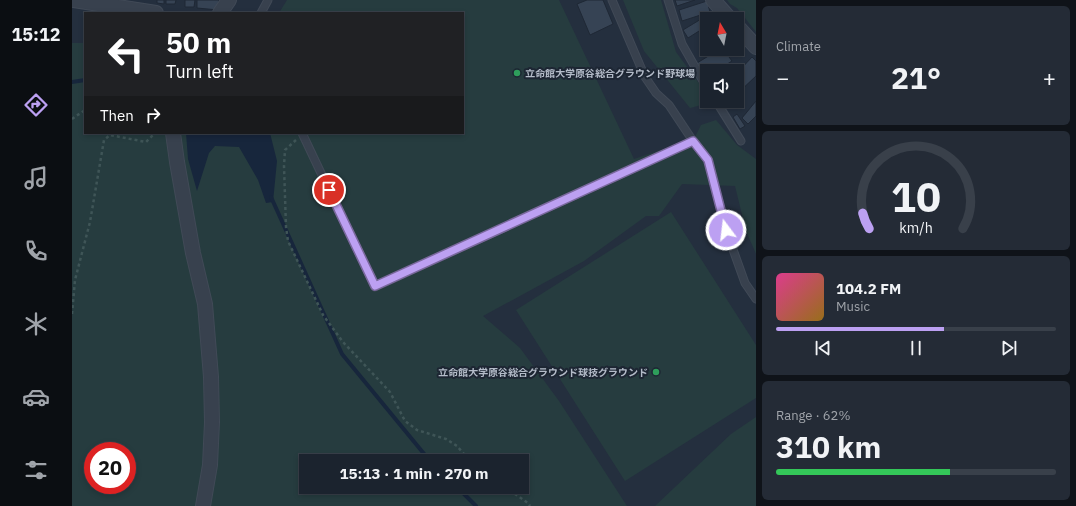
<!DOCTYPE html>
<html lang="en">
<head>
<meta charset="utf-8">
<style>
  :root { --surface:#1b232e; --page:#242b36; --text:#f1f3f6; --muted:#a0a4aa; --line:#39404a; --accent:#bca0f2 }
  body { margin:0; font-family:"IBM Plex Sans","Noto Sans JP",sans-serif; background:var(--page); color:var(--text); height:100vh; display:flex; flex-direction:column; font-size:15px; white-space:nowrap }
  * { box-sizing:border-box; margin:0 }
  p { font-size:13px; color:var(--muted) }
  .icon { flex:none; width:22px; height:22px; fill:none; stroke:currentColor; stroke-width:2; stroke-linecap:round; stroke-linejoin:round }
  .map { position:relative; flex:1; overflow:hidden }
  .side { display:flex; flex-direction:column; gap:6px; padding:6px; background:#0f1319; width:320px }
  .side>* { flex:none }
  .guide { position:absolute; left:12px; top:12px; width:380px; height:122px; border-radius:0px; box-shadow:0 2px 6px #0003,0 0 0 1px var(--line); background:#202124; color:#fff; overflow:hidden }
  .needle { width:26px; rotate:350deg }
  .tools { position:absolute; left:628px; top:12px; display:grid; gap:8px }
  .tools a { display:grid; place-items:center; width:44px; height:44px; border-radius:0px; background:var(--surface); box-shadow:0 2px 6px #0003,0 0 0 1px var(--line); font-size:20px }
  .speed { position:absolute; left:12px; top:442px; display:flex; gap:8px; font-size:20px; font-weight:700; text-align:center }
  .speed>* { display:grid; place-content:center; width:52px; height:52px; border-radius:50%; background:var(--surface); box-shadow:0 2px 6px #0003,0 0 0 1px var(--line); line-height:1 }
  .speed .limit { border:6px solid #d22; background:#fff; color:#111 }
  .pin { position:absolute; display:grid; place-items:center; width:34px; height:34px; color:#fff; margin:-17px; border:2px solid #fff; border-radius:50%; box-shadow:0 1px 4px #0007 }
  .me { position:absolute; width:44px; margin:-22px; rotate:345deg; stroke-linejoin:round; filter:drop-shadow(0 0 3px #0008) }
  .turn { display:flex; align-items:center; gap:14px; height:84px; padding:0 16px; font-size:18px }
  .turn .icon { width:52px; height:52px; stroke-width:2.5 }
  .turn b { display:block; font-size:28px; line-height:34px }
  .then { display:flex; align-items:center; height:38px; padding:0 16px; background:#0003; gap:8px; font-size:15px }
  .big { font-size:30px; font-weight:700; line-height:1.1 }
  .side .card { flex:1; display:flex; flex-direction:column; justify-content:center; gap:6px; min-width:0; padding:0 14px; border-radius:6px; background:var(--page) }
  .side .dial { align-items:center; gap:0 }
  .dial svg { height:104px; overflow:visible; fill:none; stroke:var(--line); stroke-width:7; stroke-linecap:round; text-anchor:middle }
  .dial text { fill:var(--text); stroke:none }
  .song { display:flex; align-items:center; gap:12px }
  .cover { width:48px; height:48px; border-radius:6px; background:linear-gradient(135deg,hsl(330 70% 55%),hsl(40 70% 35%)) }
  .played { height:4px; border-radius:2px; background:linear-gradient(90deg,var(--accent) 60%,var(--line) 60%) }
  .keys { display:flex; justify-content:space-around; direction:ltr }
  .heat { display:flex; justify-content:space-between; align-items:center; font-size:22px; direction:ltr }
  .charge { height:6px; border-radius:3px; background:linear-gradient(90deg,#34c759 62%,var(--line) 0) }
  .trip { position:absolute; left:227px; top:454px; width:230px; height:40px; border-radius:0px; background:var(--surface); box-shadow:0 2px 6px #0003,0 0 0 1px var(--line); font-weight:700; line-height:40px; text-align:center }
  main { display:flex; flex:1; min-height:0 }
  .dock { display:flex; flex-direction:column; width:72px; justify-content:space-around; align-items:center; background:#0b0e12; color:var(--muted) }
  .dock .icon { width:28px; height:28px }
  .dock .on { color:var(--accent) }
  .dock b { font-size:18px; color:var(--text) }
  .map>svg:first-child { display:block }
  .green { fill:#263c3f; fill-rule:evenodd }
  .water { fill:#17263c }
  .lines { fill:none; stroke-linecap:round; stroke-linejoin:round }
  .stream { stroke:#17263c; stroke-width:4 }
  .building { fill:#364354; stroke:#1f2835 }
  .service-casing { stroke:#414a57; stroke-width:9 }
  .minor-casing { stroke:#414a57; stroke-width:16 }
  .path { stroke:#3f5557; stroke-width:2.5; stroke-dasharray:3 3; stroke-linecap:butt }
  .service { stroke:#38414e; stroke-width:7 }
  .minor { stroke:#38414e; stroke-width:14 }
  .route-casing { stroke:#7a689d; stroke-width:10 }
  .route { stroke:#bca0f2; stroke-width:7 }
  .leisure-dot { fill:#2e9e5b; stroke:#1d2633; stroke-width:1.5 }
  .labels { text-anchor:middle; dominant-baseline:central; stroke-width:4; stroke-linejoin:round; paint-order:stroke }
  .poi-label { font-size:10px; font-weight:bold; fill:#b4bcc9; stroke:#1d2633; text-anchor:start }
</style>
</head>
<body>
<main>
<nav class="dock">
<b>15:12</b>
<svg class="icon on" aria-label="directions" viewBox="0 0 24 24"><path d="M12 3l9 9-9 9-9-9zM9 14v-3h6M13 9l2 2-2 2"/></svg>
<svg class="icon" aria-label="music" viewBox="0 0 24 24"><path d="M9 18V5l10-2v13"/><circle cx="6" cy="18" r="3"/><circle cx="16" cy="16" r="3"/></svg>
<svg class="icon" aria-label="phone" viewBox="0 0 24 24"><path d="M5 4h4l2 5-3 2q2 4 5 5l2-3 5 2v4C11 20 4 13 5 4z"/></svg>
<svg class="icon" aria-label="climate" viewBox="0 0 24 24"><path d="M12 3v18M4 7l16 10M4 17L20 7"/></svg>
<svg class="icon" aria-label="car" viewBox="0 0 24 24"><path d="M5 17H2v-5l4-1 3-4h7l3 4 3 1v5h-3M9 17h6M6 11h13"/><circle cx="7" cy="17" r="2"/><circle cx="17" cy="17" r="2"/></svg>
<svg class="icon" aria-label="filters" viewBox="0 0 24 24"><path d="M4 7h16M4 17h16"/><circle cx="9" cy="7" r="2"/><circle cx="15" cy="17" r="2"/></svg>
</nav>
<div class="map">
<svg width="684" height="506" viewBox="0 0 684 506">
  <rect width="100%" height="100%" fill="#242f3e"/>
  <path class="green" d="M215 0H487L562 159 622 139 629 125 644 120 665 145 684 159V254L674 231 663 186 610 184 587 216H574L512 261 411 316 448 348 487 401 555 506H0V43H13V133H391V13H207ZM21 451H55V485H21ZM234 461H450V487H234Z
    M551 0H589L604 52 635 94V101H640L641 102 618 108 572 51Z
    M655 0H684V32L665 8 658 4Z
    M599 212 684 345V398L553 481 444 310Z
    M684 417V506H583L659 434Z"/>
  <path class="water" d="M114 133H198L205 161 201 202 194 203 186 180 167 147 143 146 137 153 125 191 116 159Z"/>
  <g class="lines">
    <path class="stream" d="M0 82 13 80
      M199 197 270 354 353 455 360 461
      M385 487 404 506"/>
  </g>
  <path class="building" d="M85 0H92V4L85 3Z
    M94 0H104L103 4H94Z
    M113 0H123L122 7H113Z
    M125 0H147L146 10 125 8Z
    M515 0H531L541 24 518 35 505 4Z
    M603 0H623L605 6Z
    M635 1 638 12 610 21 607 10Z
    M639 13 643 19H635V26L616 38 611 30Z
    M665 48 667 51 657 57 660 61 646 70 644 65 632 73 625 63 648 49H665Z
    M680 57 684 61V76L665 94V73Z
    M684 101V116L676 124 670 118Z
    M665 114 673 126 668 129 661 117Z"/>
  <g class="lines">
    <defs>
      <path id="service" d="M540 0 573 77 584 93 597 105 621 141 636 160 654 230 673 283 684 299
        M596 0 610 44 635 88
        M189 13 196 0
        M644 101 669 141
        M230 133 303 287 621 141"/>
      <path id="minor" d="M2 0 84 13
        M641 0 658 19
        M148 13 157 0
        M665 26 684 47
        M101 133 105 162 121 253 133 304 139 377 140 422 138 465 131 506"/>
    </defs>
    <use href="#service" class="service-casing"/>
    <use href="#minor" class="minor-casing"/>
    <path class="path" d="M0 119 13 110
      M224 140 213 150 212 166 214 227 216 241 251 315 271 342 318 392 333 421 345 430 374 439 385 446 398 461
      M0 314 3 280 18 222 32 140 38 135 74 142 83 133
      M433 487 456 503 458 506"/>
    <use href="#service" class="service"/>
    <use href="#minor" class="minor"/>
  </g>
  <g class="lines">
    <defs>
      <path id="route" d="M257 190 303 286 621 141 636 160 654 230"/>
    </defs>
    <use href="#route" class="route-casing"/>
    <use href="#route" class="route"/>
  </g>
  <g class="leisure-dot">
    <circle cx="445" cy="73" r="4"/>
    <circle cx="584" cy="372" r="4"/>
  </g>
  <g class="labels">
    <g class="poi-label">
      <text x="453" y="73">立命館大学原谷総合グラウンド野球場</text>
      <text x="576" y="372" text-anchor="end">立命館大学原谷総合グラウンド球技グラウンド</text>
    </g>
  </g>
</svg>
<div class="tools">
<a><svg class="needle" viewBox="-14 -14 28 28"><path d="M0-13l5 13h-10z" fill="#e53935"/><path d="M0 13l5-13h-10z" fill="#a0a4aa"/></svg></a>
<a><svg class="icon" aria-label="sound" viewBox="0 0 24 24"><path d="M4 9h4l5-4v14l-5-4H4zM17 9q2 3 0 6"/></svg></a>
</div>
<div class="speed"><div class="limit">20</div></div>
<div class="pin" style="left:257px;top:190px;background:#d93025"><svg class="icon" aria-label="arrive" viewBox="0 0 24 24"><path d="M6 21V4h12l-3 4 3 4H6"/></svg></div>
<svg class="me" style="left:654px;top:230px" viewBox="-20 -20 40 40"><circle r="17" fill="#bca0f2" stroke="#fff" stroke-width="3"/><path d="M0-11L8 9 0 5-8 9z" fill="#fff"/></svg>
<div class="trip">15:13 · 1 min · 270 m</div>
<div class="guide">
<div class="turn"><svg class="icon" aria-label="left" viewBox="0 0 24 24"><path d="M17 20v-9H6M10 6l-5 5 5 5"/></svg><div><b>50 m</b>Turn left</div></div>
<div class="then">Then<svg class="icon" aria-label="right" viewBox="0 0 24 24"><path d="M7 20v-9h11M14 6l5 5-5 5"/></svg></div>
</div>
</div>
<section class="side">
<div class="card"><p>Climate</p>
<div class="heat"><a>−</a><b class="big">21°</b><a>+</a></div>
</div>
<div class="card dial"><svg viewBox="0 0 100 80">
<path d="M14 69A42 42 0 1 1 86 69"/>
<path d="M14 69A42 42 0 0 1 9 57" stroke="#bca0f2"/>
<text x="50" y="56" font-size="32" font-weight="700">10</text>
<text x="50" y="72" font-size="11">km/h</text>
</svg></div>
<div class="card">
<div class="song"><i class="cover"></i><div><b>104.2 FM</b><p>Music</p></div></div>
<div class="played"></div>
<div class="keys"><svg class="icon" aria-label="previous" viewBox="0 0 24 24"><path d="M18 5L8 12l10 7zM5 5v14"/></svg><svg class="icon" aria-label="pause" viewBox="0 0 24 24"><path d="M8 5v14M16 5v14"/></svg><svg class="icon" aria-label="next" viewBox="0 0 24 24"><path d="M6 5l10 7-10 7zM19 5v14"/></svg></div>
</div>
<div class="card"><p>Range · 62%</p><b class="big">310 km</b><div class="charge"></div></div>
</section>
</main>
</body>
</html>
